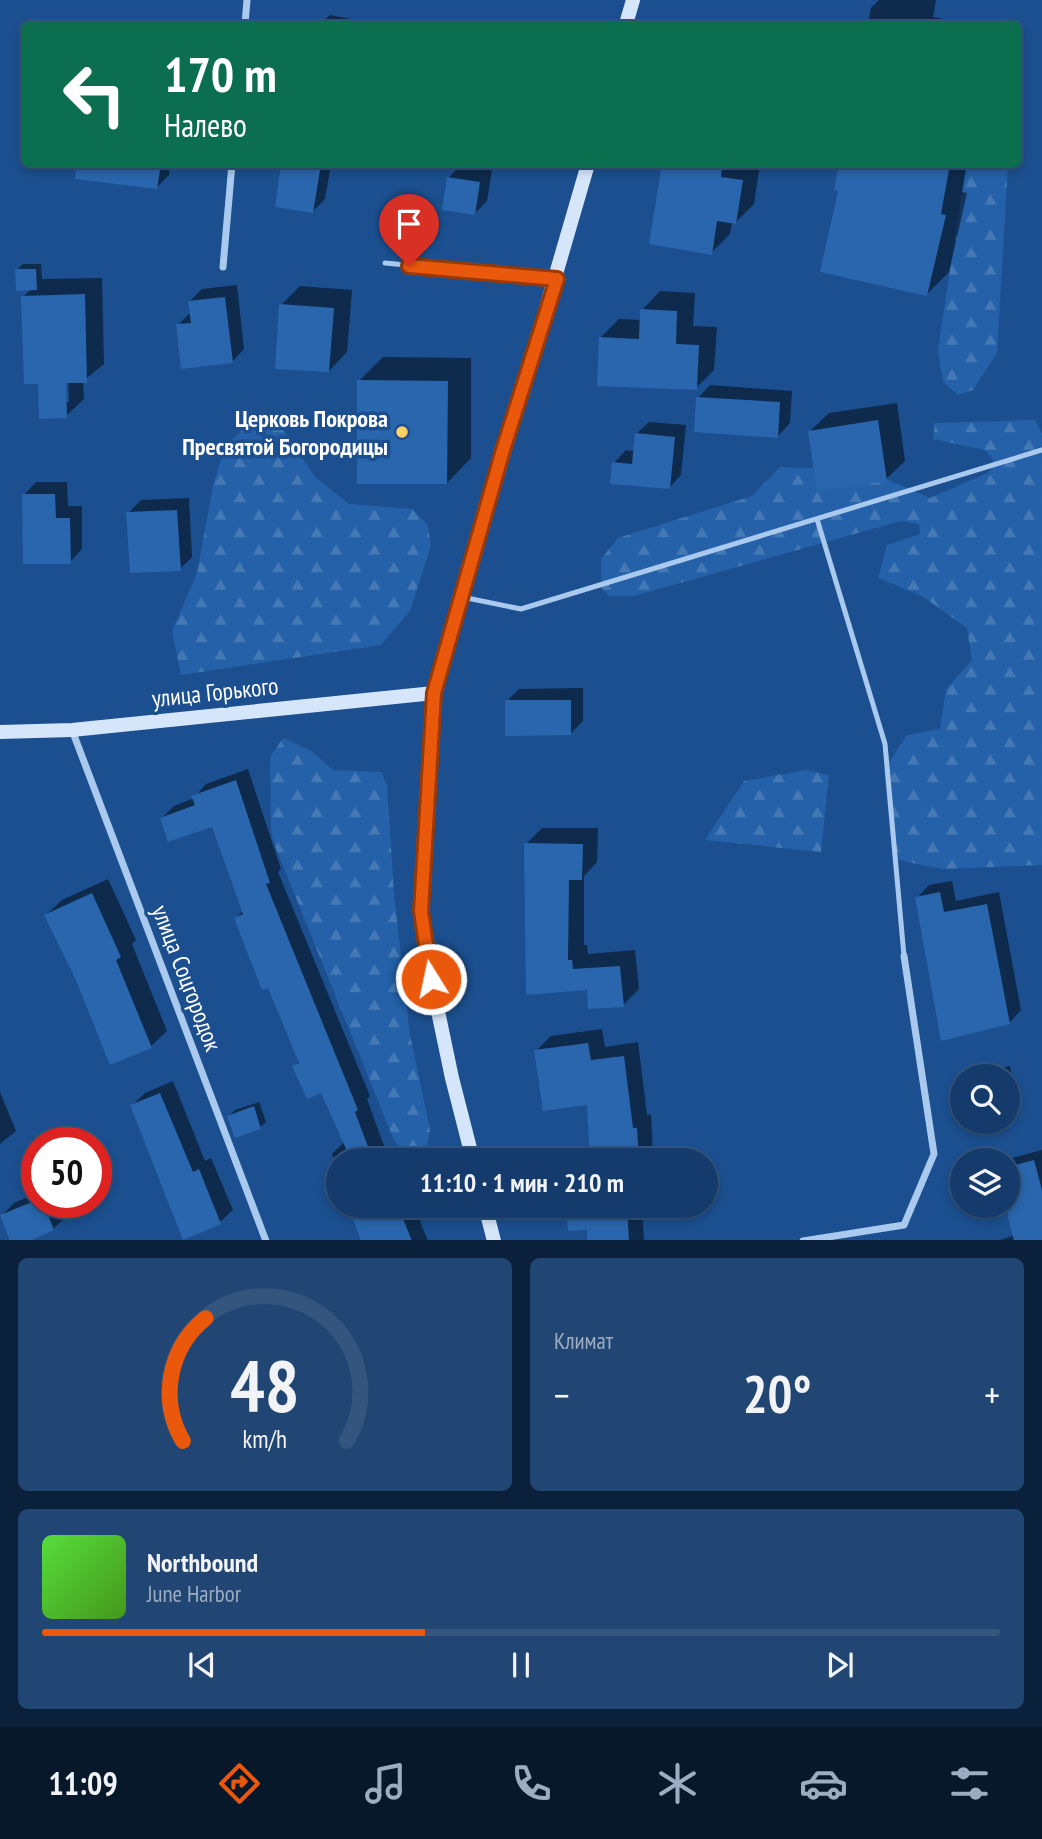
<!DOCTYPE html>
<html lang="ru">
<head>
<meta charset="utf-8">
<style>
  :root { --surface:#143b6b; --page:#214673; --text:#f1f3f6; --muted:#9dadc1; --line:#33557e; --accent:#ea580c }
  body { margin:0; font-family:"PT Sans Narrow",sans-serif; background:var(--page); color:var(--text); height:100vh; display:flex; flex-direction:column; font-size:26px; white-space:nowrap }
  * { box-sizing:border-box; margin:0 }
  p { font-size:23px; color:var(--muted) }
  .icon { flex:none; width:38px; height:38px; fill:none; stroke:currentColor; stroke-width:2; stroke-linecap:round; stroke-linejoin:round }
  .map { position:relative; height:1240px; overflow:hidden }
  .details { display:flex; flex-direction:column; gap:18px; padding:18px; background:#0b203b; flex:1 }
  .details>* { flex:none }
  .banner { position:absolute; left:21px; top:21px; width:1001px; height:147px; border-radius:10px; box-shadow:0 4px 10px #0003,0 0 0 2px var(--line); background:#0b6e4f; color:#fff; overflow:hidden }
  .controls { position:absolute; left:950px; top:1064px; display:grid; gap:14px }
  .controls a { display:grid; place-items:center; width:70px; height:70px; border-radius:50%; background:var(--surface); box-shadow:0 4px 10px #0003,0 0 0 2px var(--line); font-size:35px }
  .speed { position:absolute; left:21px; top:1127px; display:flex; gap:14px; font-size:35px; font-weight:700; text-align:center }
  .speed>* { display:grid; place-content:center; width:91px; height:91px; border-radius:50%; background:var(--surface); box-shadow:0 4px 10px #0003,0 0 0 2px var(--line); line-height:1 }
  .speed .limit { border:10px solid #d22; background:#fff; color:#111 }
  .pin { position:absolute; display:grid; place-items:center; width:60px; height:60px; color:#fff; margin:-72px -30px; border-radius:50% 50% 50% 0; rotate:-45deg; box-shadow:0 0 7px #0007 }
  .pin .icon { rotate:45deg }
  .me { position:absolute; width:77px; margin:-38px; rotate:350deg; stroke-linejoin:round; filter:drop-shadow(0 0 5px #0008) }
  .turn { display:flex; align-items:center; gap:24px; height:147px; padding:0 28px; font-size:32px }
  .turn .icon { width:91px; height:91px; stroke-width:2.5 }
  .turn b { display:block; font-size:49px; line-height:60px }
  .big { font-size:52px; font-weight:700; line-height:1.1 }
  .details .tile { flex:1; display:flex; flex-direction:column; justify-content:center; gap:10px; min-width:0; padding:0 24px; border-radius:10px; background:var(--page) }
  .details .dial { align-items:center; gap:0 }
  .dial svg { height:182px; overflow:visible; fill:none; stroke:var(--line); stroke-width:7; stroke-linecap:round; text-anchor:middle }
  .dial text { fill:var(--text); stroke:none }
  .song { display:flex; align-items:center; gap:21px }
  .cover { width:84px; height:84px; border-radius:10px; background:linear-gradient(135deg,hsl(110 70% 55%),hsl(100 70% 35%)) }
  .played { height:7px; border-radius:4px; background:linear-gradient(90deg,var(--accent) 40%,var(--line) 40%) }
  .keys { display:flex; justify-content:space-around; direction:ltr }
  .heat { display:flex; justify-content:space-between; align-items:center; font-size:38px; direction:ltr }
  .details .tiles { flex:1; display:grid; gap:18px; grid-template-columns:1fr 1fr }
  .tile:last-child { grid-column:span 2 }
  .trip { position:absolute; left:326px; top:1148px; width:392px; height:70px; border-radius:35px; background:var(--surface); box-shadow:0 4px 10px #0003,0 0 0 2px var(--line); font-weight:700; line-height:70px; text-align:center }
  .menu { display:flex; height:112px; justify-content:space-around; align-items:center; background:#08182b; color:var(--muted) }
  .menu .icon { width:49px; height:49px }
  .menu .selected { color:var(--accent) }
  .menu b { font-size:32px; color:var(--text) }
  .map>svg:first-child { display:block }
  .forest { fill:url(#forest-firs) }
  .shadow { fill:#0007; fill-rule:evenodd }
  .building { fill:#2a66ad }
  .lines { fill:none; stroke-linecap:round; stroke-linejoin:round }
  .lane { stroke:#a9c9ee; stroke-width:5 }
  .street { stroke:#a9c9ee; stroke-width:7 }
  .secondary { stroke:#d6e6fa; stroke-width:14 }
  .route-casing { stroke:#983908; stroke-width:18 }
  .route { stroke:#ea580c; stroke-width:12 }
  .poi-dot { fill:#ffd166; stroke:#1b4f8f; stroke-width:2.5 }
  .labels { text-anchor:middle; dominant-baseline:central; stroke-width:7; stroke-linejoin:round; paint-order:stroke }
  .poi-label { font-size:24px; font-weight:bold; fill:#fff; stroke:#1b4f8f; text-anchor:end }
  .street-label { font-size:24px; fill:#fff; stroke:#1b4f8f }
</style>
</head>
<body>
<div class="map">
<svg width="1042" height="1241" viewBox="0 0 1042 1241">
  <defs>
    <pattern id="forest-firs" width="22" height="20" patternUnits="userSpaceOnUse" patternTransform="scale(1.75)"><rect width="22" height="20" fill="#2461a8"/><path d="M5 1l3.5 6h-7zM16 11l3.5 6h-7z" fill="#4579b5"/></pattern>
  </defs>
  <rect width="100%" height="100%" fill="#1b4f8f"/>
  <path class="forest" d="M966 165H1008L997 353 973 390 958 395 943 382 938 349Z
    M256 418 278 422 315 477 349 504 412 509 428 525 431 546 410 611 381 645 181 675 172 631 197 573 213 486 225 446Z
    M1035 420 1042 434V865L942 869 893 859 884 770 907 735 940 729 946 689 972 660 967 628 922 596 878 578 887 545 920 534 919 524 901 521 634 596H609L601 587V559L618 538 752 496 780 467 868 471 930 498 990 472 993 459 985 450 933 439 935 423Z
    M283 738 310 750 333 770 381 772 387 785 394 894 410 1035 430 1129 424 1160H408L393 1138 275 846 271 831 270 757Z
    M806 770 829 775 821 852 705 840 744 781Z"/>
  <path class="shadow" d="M879 0H936L933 17 971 24H868L871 8Z
    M330 15 362 21 361 24H320Z
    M86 164H170L169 175 157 187Z
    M283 164H331L325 199 313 211Z
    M663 164H760L754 204 735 223 732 222 730 234 711 253Z
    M841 164H967L962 192 967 193 949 272 927 294 841 189Z
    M461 165 492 170 487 201 475 213 448 178Z
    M23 264H41L42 279 102 278 104 364 83 381 84 399 66 416 39 382 23 297 31 289 17 270ZM68 374 69 402H65L64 375Z
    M237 285 244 349 232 362 178 325 191 312 190 301 202 289Z
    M300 286 352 290 347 352 329 371 281 305Z
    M660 291 695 293 693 326 717 327 714 370 696 388 600 338 619 319 641 320 642 310Z
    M383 357 471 358V458L447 483 359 381Z
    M710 385 792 391 790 423 778 436 698 398Z
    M897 403 905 461 886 479 810 431 829 413Z
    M649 422 686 425 681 475 669 488 614 463 626 450 635 451 636 434Z
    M36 482H67L68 506H82V549L70 562 24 495Z
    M189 498 192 557 180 569 128 513 141 500Z
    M583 688V721L571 733 507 701 519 689Z
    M248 769 281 869 278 872 370 1096 367 1099 389 1160H338V1170L332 1154 345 1141 322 1090 294 1066 300 1061 269 985 236 918 243 911 213 824 162 818 174 806 194 798 206 784Z
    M542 828H598L597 862 584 876V945H587L588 954 635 950 639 989 623 1005 588 988 528 993 526 844Z
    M108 879 136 940 132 944 167 1031 151 1046 77 977 46 915 62 900Z
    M952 881 956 901 999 892 1021 1010 1009 1023 917 898 929 885Z
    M602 1029 605 1047 638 1042 647 1115 651 1114 653 1155 648 1160H592L589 1103 536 1051 551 1036Z
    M1010 1066 1017 1104 1008 1113V1076H968Z
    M173 1081 205 1161 211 1158 233 1210 220 1222 132 1105 145 1093Z
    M962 1081V1114L957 1087Z
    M0 1092 16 1131 0 1144Z
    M259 1102 266 1122 260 1127 229 1116 235 1110Z
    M1042 1150V1241H997L1015 1235 1007 1206 1008 1160H1005Z
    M37 1193V1202H60L66 1217 53 1229 2 1215 14 1203Z
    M358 1206H414L428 1241H372Z
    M568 1206H642L644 1241H589L588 1229 569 1230Z"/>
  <path class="building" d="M76 164H161L157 189 75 179Z
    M281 164H321L313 213 275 207Z
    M662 164H722L721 177 743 180 736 224 717 221 712 255 649 244Z
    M839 164H950L941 214 946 215 927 296 820 272 838 191 834 190Z
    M447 177 480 182 475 215 442 210Z
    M15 269H36L37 290 16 291Z
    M85 294 87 383H66L67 418 39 419 38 384H24L21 296Z
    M225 297 233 363 181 369 176 324 191 323 188 301Z
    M279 304 334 308 329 372 275 369Z
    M640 309 677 311 676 344 699 345 697 390 597 386 599 337 639 339Z
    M357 380 448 381 447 484H357Z
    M696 397 780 402 778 438 694 432Z
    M878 420 887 481 817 491 808 431Z
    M635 433 675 437 670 489 610 484 612 462 632 464Z
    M22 494H55L56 518H70L71 564H23Z
    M177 510 181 571 130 573 126 512Z
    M505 700H571V735L505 736Z
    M236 780 270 883 266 884 358 1110 355 1112 373 1160H351L321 1093 307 1099 292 1066 299 1063 268 988 262 990 234 918 243 914 212 827 168 842 160 818 195 805 191 796Z
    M524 843 583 844 582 880H569L568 960H572L573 969 620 966 624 1007 588 1009 587 990 526 995Z
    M940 892 944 912 987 904 1010 1024 941 1041 915 897Z
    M92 893 121 957 116 960 152 1048 110 1065 75 978 44 915Z
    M588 1043 591 1060 624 1056 633 1128H637L639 1160H590L587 1105 543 1111 534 1050Z
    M160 1093 193 1172 199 1169 221 1224 183 1240 130 1105Z
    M254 1106 261 1129 235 1138 227 1116Z
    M1034 1160 1042 1190V1241H1014L1008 1217V1167Z
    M37 1200 43 1202 54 1230 30 1241H10L0 1215Z
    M386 1206H398L412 1241H361L353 1219Z
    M566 1206H627L629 1241H587V1230L568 1231Z"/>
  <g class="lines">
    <path class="lane" d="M385 263 554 279
      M817 519 885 744 904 956
      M462 597 521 609 1042 450"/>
    <path class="street" d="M245 24 247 0
      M223 267 232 164
      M72 730 266 1241
      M803 1241 904 1225 934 1154 904 956"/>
    <path class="secondary" d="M626 24 633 0
      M0 732 72 730 434 693
      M473 1160 452 1078 426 954 421 911 434 693 588 164
      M485 1206 494 1241"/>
  </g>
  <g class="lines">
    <defs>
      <path id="route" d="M409 266 557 279 503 450 434 693 421 911 431 979"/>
    </defs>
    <use href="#route" class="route-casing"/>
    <use href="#route" class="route"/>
  </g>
  <circle class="poi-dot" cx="402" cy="432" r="7"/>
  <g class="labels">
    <g class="poi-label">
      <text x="388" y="418">Церковь Покрова<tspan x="388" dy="28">Пресвятой Богородицы</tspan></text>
    </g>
    <g class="street-label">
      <text transform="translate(215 692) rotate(-6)">улица Горького</text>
      <text transform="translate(187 978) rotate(69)">улица Соцгородок</text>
    </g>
  </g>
</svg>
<div class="controls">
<a><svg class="icon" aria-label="search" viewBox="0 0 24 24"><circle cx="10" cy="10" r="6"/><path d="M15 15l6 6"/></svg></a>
<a><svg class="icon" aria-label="layers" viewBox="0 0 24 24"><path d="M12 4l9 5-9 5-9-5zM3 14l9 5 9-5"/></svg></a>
</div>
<div class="speed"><div class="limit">50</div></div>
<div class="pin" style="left:409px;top:266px;background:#d93025"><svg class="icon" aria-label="arrive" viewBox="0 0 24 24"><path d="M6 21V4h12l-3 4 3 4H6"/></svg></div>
<svg class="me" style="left:431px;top:979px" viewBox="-20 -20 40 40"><circle r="17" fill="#ea580c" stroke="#fff" stroke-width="3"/><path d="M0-11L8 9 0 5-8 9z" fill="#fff"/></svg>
<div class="trip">11:10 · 1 мин · 210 m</div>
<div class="banner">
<div class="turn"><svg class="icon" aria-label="left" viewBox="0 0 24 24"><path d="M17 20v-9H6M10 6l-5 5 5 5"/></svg><div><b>170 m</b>Налево</div></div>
</div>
</div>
<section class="details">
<div class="tiles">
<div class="tile dial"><svg viewBox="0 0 100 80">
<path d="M14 69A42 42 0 1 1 86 69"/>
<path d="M14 69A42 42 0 0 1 24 15" stroke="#ea580c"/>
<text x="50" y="56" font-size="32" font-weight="700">48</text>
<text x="50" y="72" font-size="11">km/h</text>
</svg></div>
<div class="tile"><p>Климат</p>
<div class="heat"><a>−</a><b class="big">20°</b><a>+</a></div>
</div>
<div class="tile">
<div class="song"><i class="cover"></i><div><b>Northbound</b><p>June Harbor</p></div></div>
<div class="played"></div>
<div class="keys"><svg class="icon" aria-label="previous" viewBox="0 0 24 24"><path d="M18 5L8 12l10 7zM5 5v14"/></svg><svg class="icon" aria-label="pause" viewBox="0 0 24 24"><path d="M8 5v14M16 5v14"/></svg><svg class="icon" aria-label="next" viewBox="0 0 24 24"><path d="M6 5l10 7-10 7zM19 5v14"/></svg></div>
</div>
</div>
</section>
<nav class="menu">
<b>11:09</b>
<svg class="icon selected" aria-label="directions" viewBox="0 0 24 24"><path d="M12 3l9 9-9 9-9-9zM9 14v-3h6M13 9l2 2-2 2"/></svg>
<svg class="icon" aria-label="music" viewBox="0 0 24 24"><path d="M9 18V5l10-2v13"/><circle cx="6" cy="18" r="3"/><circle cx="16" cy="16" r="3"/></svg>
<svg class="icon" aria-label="phone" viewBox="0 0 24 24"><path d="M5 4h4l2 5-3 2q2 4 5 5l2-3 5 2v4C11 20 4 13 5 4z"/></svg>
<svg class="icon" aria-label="climate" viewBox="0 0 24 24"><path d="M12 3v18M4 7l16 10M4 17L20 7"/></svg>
<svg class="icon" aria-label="car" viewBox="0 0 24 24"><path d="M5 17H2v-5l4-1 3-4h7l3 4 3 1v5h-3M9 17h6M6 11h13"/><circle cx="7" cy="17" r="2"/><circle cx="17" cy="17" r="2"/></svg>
<svg class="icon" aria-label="filters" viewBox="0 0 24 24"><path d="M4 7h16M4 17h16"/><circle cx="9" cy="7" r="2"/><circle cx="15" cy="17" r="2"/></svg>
</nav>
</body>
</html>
